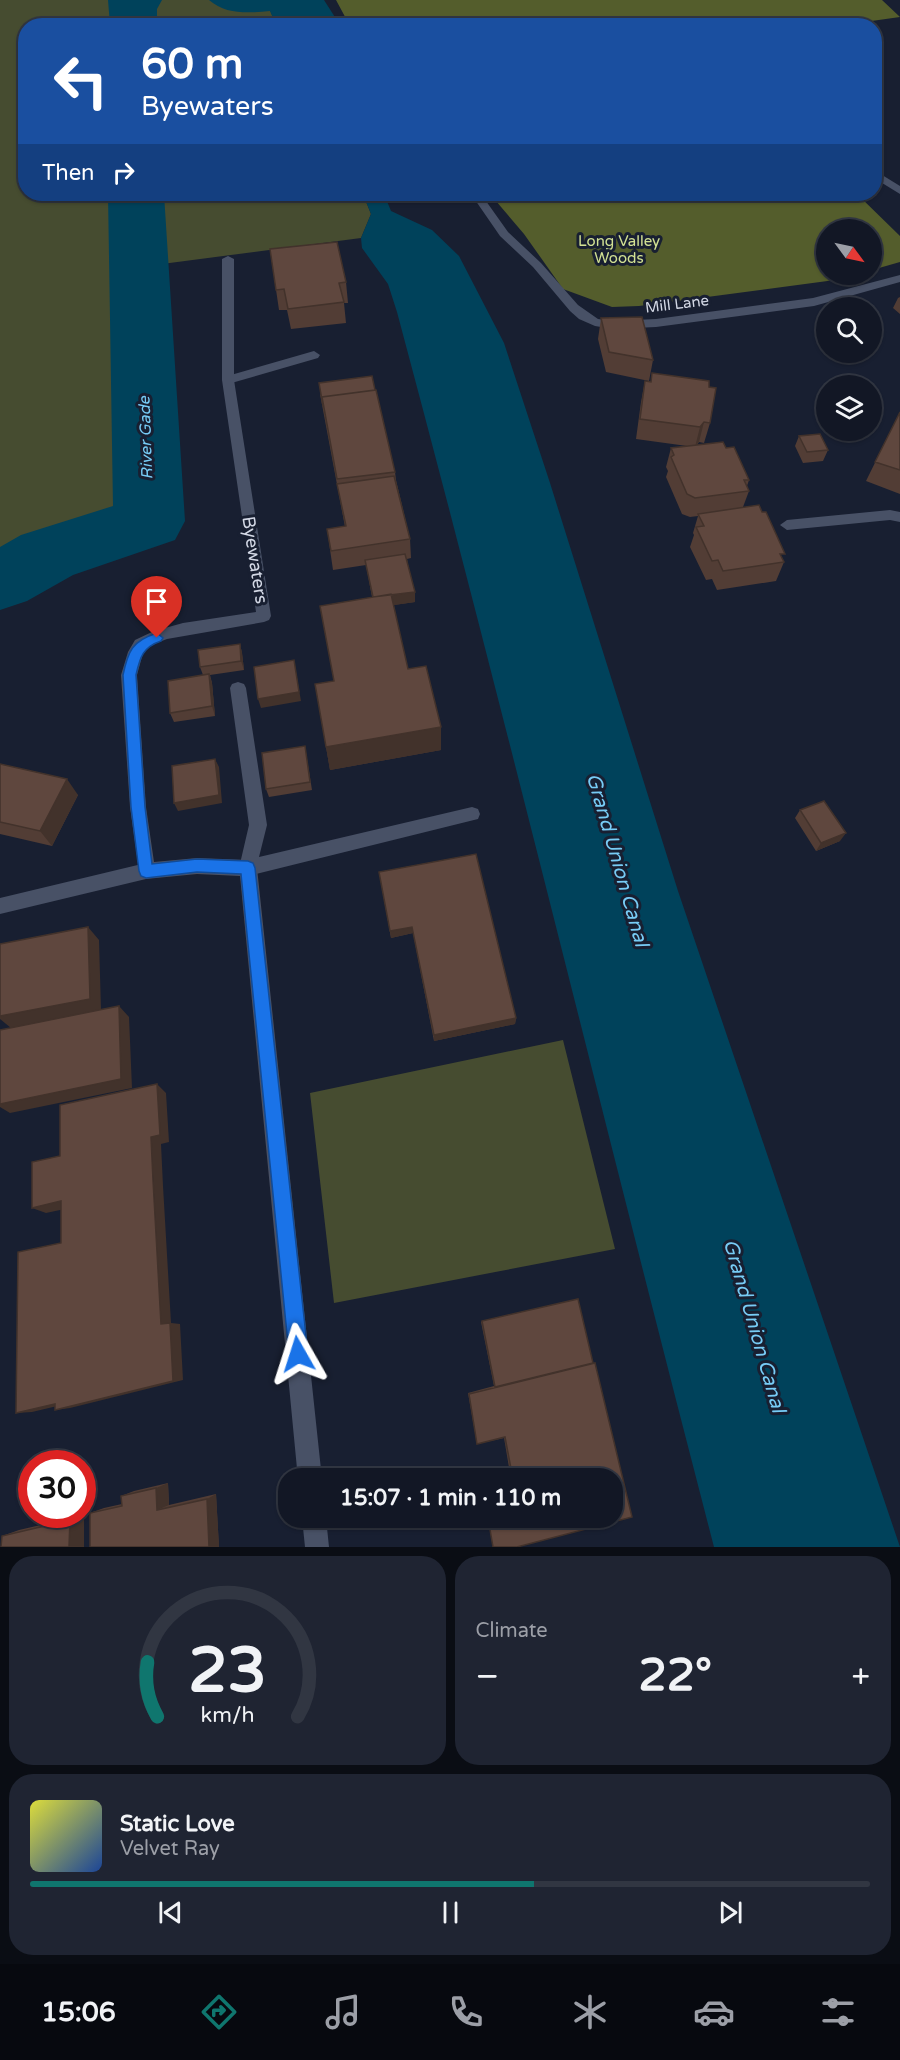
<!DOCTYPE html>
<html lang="en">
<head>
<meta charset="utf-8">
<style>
  :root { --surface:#121725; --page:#1f2432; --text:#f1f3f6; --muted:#9c9fa7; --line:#313642; --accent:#0f766e }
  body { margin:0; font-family:"Varela Round",sans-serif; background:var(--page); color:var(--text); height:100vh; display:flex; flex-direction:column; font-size:22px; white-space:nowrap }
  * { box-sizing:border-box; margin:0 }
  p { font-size:20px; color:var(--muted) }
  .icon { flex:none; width:33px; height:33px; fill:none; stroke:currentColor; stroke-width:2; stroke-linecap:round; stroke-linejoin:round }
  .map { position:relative; height:1547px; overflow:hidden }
  .sheet { display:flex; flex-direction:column; gap:9px; padding:9px; background:#0a0d14; flex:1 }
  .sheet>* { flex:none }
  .banner { position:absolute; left:18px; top:18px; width:864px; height:183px; border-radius:24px; box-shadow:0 2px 4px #0004,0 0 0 2px var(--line); background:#1a4fa0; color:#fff; overflow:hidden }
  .needle { width:39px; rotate:123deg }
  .controls { position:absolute; left:816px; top:219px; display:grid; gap:12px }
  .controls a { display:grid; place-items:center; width:66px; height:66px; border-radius:50%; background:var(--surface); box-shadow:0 2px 4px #0004,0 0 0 2px var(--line); font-size:30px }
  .speed { position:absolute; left:18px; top:1450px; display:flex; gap:12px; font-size:30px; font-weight:700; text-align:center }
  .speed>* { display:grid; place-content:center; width:78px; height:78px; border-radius:50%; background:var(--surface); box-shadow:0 2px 4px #0004,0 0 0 2px var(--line); line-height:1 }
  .speed .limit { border:9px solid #d22; background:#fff; color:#111 }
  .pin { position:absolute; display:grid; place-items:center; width:51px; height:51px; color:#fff; margin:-62px -26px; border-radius:50% 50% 50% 0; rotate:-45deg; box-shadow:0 0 6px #0007 }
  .pin .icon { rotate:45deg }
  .me { position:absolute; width:66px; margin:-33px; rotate:354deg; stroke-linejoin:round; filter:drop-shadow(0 0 4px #0008) }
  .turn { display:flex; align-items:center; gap:21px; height:126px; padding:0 24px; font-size:27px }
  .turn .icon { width:78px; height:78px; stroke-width:2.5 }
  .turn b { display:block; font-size:42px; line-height:51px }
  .then { display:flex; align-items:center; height:57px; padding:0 24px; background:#0003; gap:12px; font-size:22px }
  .big { font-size:45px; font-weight:700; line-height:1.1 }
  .sheet .card { flex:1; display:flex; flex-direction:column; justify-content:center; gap:9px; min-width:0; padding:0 21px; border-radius:24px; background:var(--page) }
  .sheet .dial { align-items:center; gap:0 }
  .dial svg { height:156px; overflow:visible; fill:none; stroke:var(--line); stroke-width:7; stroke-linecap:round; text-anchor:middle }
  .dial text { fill:var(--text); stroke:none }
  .song { display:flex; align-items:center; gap:18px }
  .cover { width:72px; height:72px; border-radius:9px; background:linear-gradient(135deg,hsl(60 70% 55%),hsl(220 70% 35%)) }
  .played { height:6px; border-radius:3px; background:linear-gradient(90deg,var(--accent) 60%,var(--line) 60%) }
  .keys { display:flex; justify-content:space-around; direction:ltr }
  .heat { display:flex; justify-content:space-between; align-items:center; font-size:33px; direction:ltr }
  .sheet .tiles { flex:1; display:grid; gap:9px; grid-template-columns:1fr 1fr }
  .card:last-child { grid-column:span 2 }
  .trip { position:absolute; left:278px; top:1468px; width:345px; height:60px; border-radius:24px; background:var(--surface); box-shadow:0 2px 4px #0004,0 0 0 2px var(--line); font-weight:700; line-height:60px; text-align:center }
  .tabs { display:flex; height:96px; justify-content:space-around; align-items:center; background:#07090f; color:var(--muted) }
  .tabs .icon { width:42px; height:42px }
  .tabs .selected { color:var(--accent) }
  .tabs b { font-size:27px; color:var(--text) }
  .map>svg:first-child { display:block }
  .green { fill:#464c30 }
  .forest { fill:#545d2c }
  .water { fill:#00425b }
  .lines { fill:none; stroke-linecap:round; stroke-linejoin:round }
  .river { fill:#00425b; fill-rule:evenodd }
  .service { fill:#485166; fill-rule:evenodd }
  .minor { fill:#485166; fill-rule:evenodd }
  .wall { fill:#523d35 }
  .shaded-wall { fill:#42322b }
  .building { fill:#5f473e; stroke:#42322b; stroke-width:1.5 }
  .route { fill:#1a73e8; stroke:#114b97; stroke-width:1.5 }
  .labels { text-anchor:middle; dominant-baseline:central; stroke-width:6; stroke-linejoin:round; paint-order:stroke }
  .far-park-label { font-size:15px; fill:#d2e193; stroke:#181f31 }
  .far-street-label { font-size:15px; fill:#d3d8e5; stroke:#181f31 }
  .far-water-label { font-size:16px; font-style:italic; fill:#77ccf6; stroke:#181f31 }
  .street-label { font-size:18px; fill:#d3d8e5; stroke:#181f31 }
  .water-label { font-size:20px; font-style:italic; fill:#77ccf6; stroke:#181f31 }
</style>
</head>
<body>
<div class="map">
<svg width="900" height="1547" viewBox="0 0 900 1547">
  <rect width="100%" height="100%" fill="#181f31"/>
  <path class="green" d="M0 0H266L276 25 26 26V194H363L371 214 361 238 139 267 149 521 47 555 0 581Z
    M563 1040 615 1249 334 1303 310 1093Z"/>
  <path class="forest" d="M336 0H882L900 17 836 26H350Z
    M490 194H857L900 236V262L872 270V230H826V274L855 275 835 280 639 306 612 307 563 289 524 234Z"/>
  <path class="water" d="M108 0H162L157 9V25H110Z
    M209 0H324L340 25H276L270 11C249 13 226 15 209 0Z
    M123 194H147L139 267Z
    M363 194H384L391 211 432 230 459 256 504 343 550 483 678 891 900 1547H714C607 1136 507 722 397 312L388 284 362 248 361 238 371 214Z"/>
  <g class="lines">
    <path class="river" d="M108 194H164L185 521 175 540 73 575 27 601 0 610V547L21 535 113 506Z"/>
    <path class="service" d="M874 170 900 186V194L874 178Z
      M471 194H481L508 232 541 263 578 305 598 319 613 321 656 319 813 298 900 275V282L814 306 656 327 613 329 595 326 579 319 570 311 533 267 500 236Z
      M314 351 320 355 318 358 228 384 222 380 224 377Z
      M890 510 900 512V522L890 520 787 530 780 525 787 520Z
      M238 682 244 684 246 688 267 825 259 857 472 807 478 809 480 814 478 819 248 876 242 874 239 868 249 825 230 688 232 684Z
      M146 863 152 865 155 871 152 877 146 879 0 914V898Z"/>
    <path class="minor" d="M228 256 234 259V380L271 616 269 620 264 622 167 639 149 646 143 653 137 675 146 807 154 862 197 858 248 860 254 862 257 868 322 1479H298L240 876 197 874 146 879 140 877 130 807 121 675 128 652 135 640 154 631 183 623 256 612 222 380V259Z
      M302 1518H326L329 1547H305Z"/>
  </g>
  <path class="wall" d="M270 249 346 282 348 303H344L346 323 291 329 287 310H279Z
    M900 297V314L893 308 898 298Z
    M601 318 653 360 649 381 606 372 598 339Z
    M645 381 710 423 704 443 699 442 697 445 726 448 749 480 747 486 749 491 743 507 784 562 776 581 717 590 712 579 706 580 690 547 694 535 693 533 698 516 690 517 682 514 666 477 668 471 666 467 671 448 687 446 636 439 641 402Z
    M320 394 395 472 396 480 410 539 411 558 407 559 415 602 393 605 408 669 441 727V750L330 770 326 747 334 681 372 597 366 565 333 570 327 529 345 527Z
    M900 412V494L866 481Z
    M799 436 828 450 823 461 803 463 795 446Z
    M240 644 242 653 244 670 210 675 212 683 215 716 174 722 170 713 203 675 200 667Z
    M305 746 312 790 269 797 266 789Z
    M0 764 78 795 52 846 0 834Z
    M800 810 840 841 816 851 795 818Z
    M379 872 516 1018 515 1024 434 1041 413 933 391 938Z
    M482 1321 612 1479H511L504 1438 477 1444 468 1393 494 1386 481 1322Z
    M168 1483 169 1505 216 1494 219 1547H90V1513L104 1508 122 1504 121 1496 134 1491Z
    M84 1515V1547L2 1536 19 1530Z"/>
  <path class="shaded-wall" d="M704 422 699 442 695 447 700 427Z
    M415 592V602L375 608 374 598Z
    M240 644 242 653 244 670 241 661Z
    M294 660 301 701 261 708 258 699Z
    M209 674 212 683 215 716 212 706Z
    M441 727V750L330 770 326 747Z
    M215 759 219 767 222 803 178 811 174 803Z
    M67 779 78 795 52 846 40 831Z
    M846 833 840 841 816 851 821 843Z
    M88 927 99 940 101 1010 11 1028 0 1019V1016Z
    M412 927 413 933 391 938 390 931Z
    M119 1006 129 1017 132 1088 10 1113 0 1107V1104Z
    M516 1018 515 1024 434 1041V1035Z
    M157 1084 166 1093 169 1142 161 1144 163 1186 171 1323 180 1324 183 1380 70 1408 55 1410 161 1324 151 1137Z
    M61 1201 74 1207 46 1213 32 1208Z
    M70 1403 32 1412 16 1413 55 1404Z
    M168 1483 169 1505 157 1510 156 1488Z
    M216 1494 219 1547H209L207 1499Z
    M84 1515V1547H69L70 1520Z"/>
  <path class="building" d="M337 242 346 282 339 283 344 302 288 309 284 289 276 290 270 249Z
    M642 317 653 360 609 352 601 318Z
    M652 373 709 381V387L716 388 710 423 704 422 700 427 640 419 645 381 651 382Z
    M372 376 375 390 322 397 323 406 319 383Z
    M376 390 395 472 337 479 322 397Z
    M900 412V470L875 462Z
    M820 434 828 450 807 452 799 436Z
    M723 442 726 448 734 447 749 480H744L749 491 695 498 687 494 671 457 674 455 671 448Z
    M394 476 410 539 331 551 327 529 346 526 337 484Z
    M759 505 762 512H766L785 554H780L784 562 723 571 718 560 712 561 696 527 704 526 698 514Z
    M405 554 415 592 373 597 365 560Z
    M391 594 408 669 426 666 441 727 326 747 315 684 334 681 320 606Z
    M240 644 241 661 200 667 198 650Z
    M294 660 299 692 258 699 254 667Z
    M209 674 212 706 170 713 168 681Z
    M305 746 310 782 266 789 262 753Z
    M215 759 219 795 174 803 172 766Z
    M0 764 67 779 40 831 0 822Z
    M824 801 846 833 821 843 800 810Z
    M476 854 516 1018 434 1035 412 927 390 931 379 872Z
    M88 927 90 999 0 1016V944Z
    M119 1006 121 1079 0 1104V1030Z
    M157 1084 160 1135 151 1137 153 1180 161 1324 170 1323 173 1381 55 1410V1404L16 1413 18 1252 61 1243V1201L32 1208V1162L60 1156V1105Z
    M578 1299 593 1363 495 1387 482 1321Z
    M595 1363 632 1517 517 1547H493L488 1518H612V1479H513L505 1437 477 1444 469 1394Z
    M156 1488 157 1510 207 1499 209 1547H90V1513L122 1506 121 1496Z
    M70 1520 69 1547H1L2 1536Z"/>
  <path class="route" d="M157 633 163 638 161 641C143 647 140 657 136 675L145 807 152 864 197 859 248 861 253 863 255 868 308 1354 305 1361 298 1363 292 1361 289 1354 241 874 197 872 146 878 141 876 139 871 131 807 123 675C128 651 132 641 157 633Z"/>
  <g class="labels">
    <g class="far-park-label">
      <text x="619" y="241">Long Valley<tspan x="619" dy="17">Woods</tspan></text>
    </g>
    <g class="far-street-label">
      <text transform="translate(677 304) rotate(-7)">Mill Lane</text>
    </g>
    <g class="far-water-label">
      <text transform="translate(146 438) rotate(-92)">River Gade</text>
    </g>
    <g class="street-label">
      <text transform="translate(255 560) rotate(81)">Byewaters</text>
    </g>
    <g class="water-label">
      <text transform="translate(617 860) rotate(74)">Grand Union Canal</text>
      <text transform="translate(754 1326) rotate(74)">Grand Union Canal</text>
    </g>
  </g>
</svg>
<div class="controls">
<a><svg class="needle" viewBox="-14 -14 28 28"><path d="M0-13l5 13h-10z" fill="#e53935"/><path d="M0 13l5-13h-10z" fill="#9c9fa7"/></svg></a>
<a><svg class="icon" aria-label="search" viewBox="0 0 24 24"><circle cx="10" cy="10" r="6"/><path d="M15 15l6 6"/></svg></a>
<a><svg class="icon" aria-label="layers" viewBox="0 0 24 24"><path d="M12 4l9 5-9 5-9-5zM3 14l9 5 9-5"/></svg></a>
</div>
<div class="speed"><div class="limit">30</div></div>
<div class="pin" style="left:157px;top:638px;background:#d93025"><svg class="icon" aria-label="arrive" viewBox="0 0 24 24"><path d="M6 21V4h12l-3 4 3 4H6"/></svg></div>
<svg class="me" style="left:298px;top:1354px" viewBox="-20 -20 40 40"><path d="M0-17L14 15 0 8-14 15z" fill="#1a73e8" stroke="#fff" stroke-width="4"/></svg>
<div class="trip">15:07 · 1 min · 110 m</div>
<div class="banner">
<div class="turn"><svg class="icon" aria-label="left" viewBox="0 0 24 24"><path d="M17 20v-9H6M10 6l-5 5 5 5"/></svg><div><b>60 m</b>Byewaters</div></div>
<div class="then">Then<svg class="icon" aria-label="right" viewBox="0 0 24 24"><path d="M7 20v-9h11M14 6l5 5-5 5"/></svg></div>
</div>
</div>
<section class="sheet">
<div class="tiles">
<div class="card dial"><svg viewBox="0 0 100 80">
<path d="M14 69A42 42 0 1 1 86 69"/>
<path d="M14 69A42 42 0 0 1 9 41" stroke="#0f766e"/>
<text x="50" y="56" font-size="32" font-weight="700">23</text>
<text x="50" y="72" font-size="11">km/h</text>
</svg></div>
<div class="card"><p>Climate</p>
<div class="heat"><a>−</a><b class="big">22°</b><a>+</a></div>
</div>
<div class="card">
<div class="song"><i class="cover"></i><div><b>Static Love</b><p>Velvet Ray</p></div></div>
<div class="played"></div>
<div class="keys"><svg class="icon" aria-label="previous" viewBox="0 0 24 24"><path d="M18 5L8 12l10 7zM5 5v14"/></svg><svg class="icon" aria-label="pause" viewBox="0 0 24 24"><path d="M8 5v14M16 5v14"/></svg><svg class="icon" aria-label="next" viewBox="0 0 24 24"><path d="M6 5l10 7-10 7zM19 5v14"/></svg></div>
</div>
</div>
</section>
<nav class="tabs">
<b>15:06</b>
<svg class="icon selected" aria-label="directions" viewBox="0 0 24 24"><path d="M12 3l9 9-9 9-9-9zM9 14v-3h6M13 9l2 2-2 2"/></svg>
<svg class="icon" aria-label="music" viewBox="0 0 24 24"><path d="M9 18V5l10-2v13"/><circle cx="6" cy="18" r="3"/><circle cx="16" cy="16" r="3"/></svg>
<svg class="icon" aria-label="phone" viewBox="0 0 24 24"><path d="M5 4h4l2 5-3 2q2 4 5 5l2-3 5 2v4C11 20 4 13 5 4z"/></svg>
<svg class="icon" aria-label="climate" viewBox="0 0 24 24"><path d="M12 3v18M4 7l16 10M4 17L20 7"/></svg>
<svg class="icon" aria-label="car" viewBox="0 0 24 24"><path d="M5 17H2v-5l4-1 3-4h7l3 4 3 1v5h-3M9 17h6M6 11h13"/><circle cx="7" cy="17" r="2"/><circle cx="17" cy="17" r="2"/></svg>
<svg class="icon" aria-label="filters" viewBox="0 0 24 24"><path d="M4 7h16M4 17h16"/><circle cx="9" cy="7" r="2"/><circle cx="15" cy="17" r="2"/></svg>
</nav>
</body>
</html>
